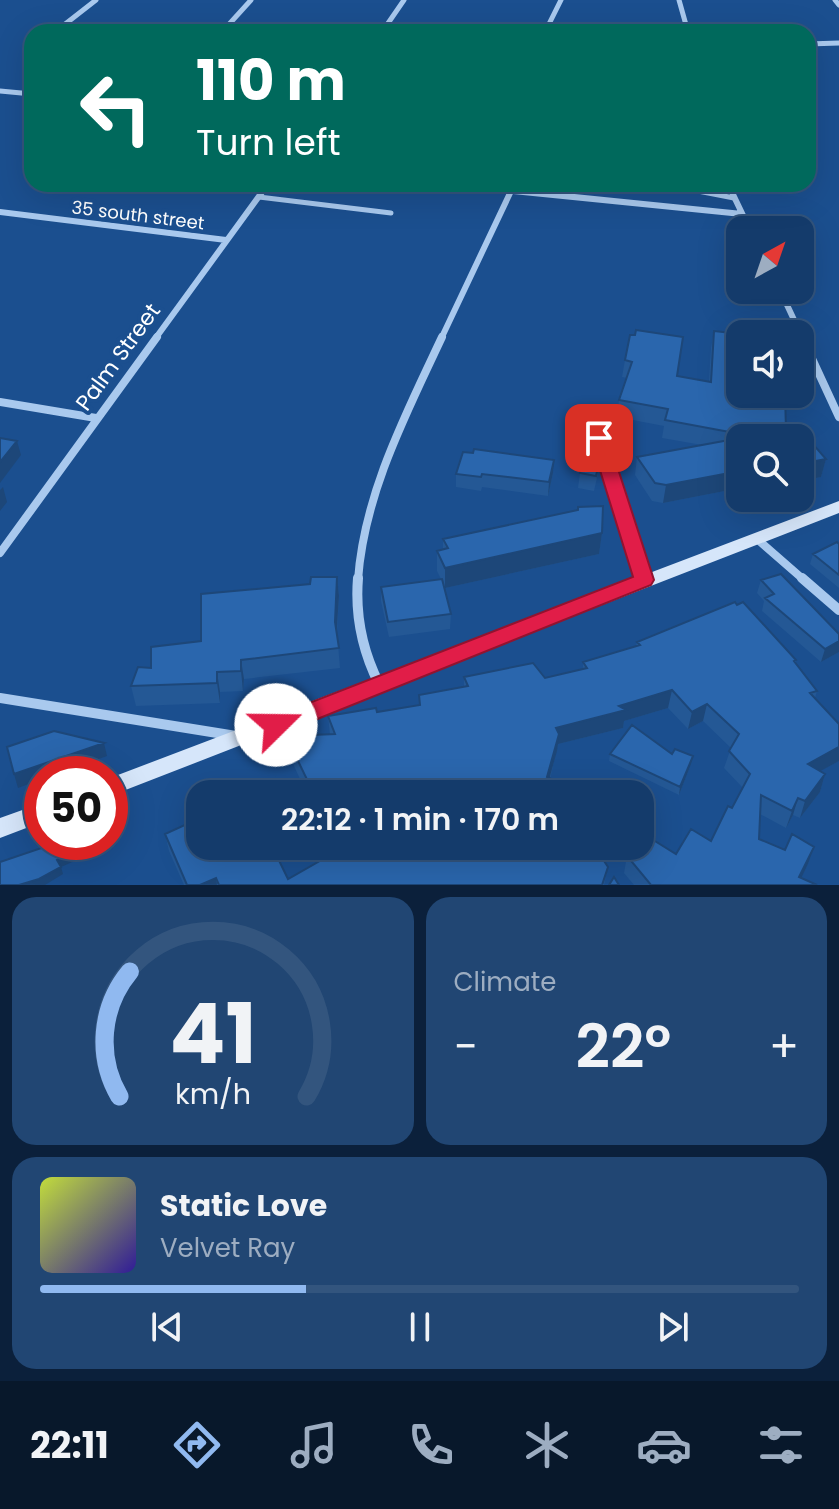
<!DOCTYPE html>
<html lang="en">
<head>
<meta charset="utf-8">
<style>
  :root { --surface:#143b6b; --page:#214673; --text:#f1f3f6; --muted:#9dadc1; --line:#33557e; --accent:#90b9f0 }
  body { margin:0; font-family:Poppins,sans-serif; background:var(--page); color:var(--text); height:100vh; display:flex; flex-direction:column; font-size:30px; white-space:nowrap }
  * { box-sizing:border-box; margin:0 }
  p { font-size:26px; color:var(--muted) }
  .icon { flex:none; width:44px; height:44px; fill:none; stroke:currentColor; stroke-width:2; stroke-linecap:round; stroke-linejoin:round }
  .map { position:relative; height:885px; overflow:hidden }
  .panel { display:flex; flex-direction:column; gap:12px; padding:12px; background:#0b203b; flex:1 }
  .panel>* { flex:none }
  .guide { position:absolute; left:24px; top:24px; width:792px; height:168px; border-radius:24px; box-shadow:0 8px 32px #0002,0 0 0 2px var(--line); background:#00695c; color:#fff; overflow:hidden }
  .needle { width:52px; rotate:40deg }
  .buttons { position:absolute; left:726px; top:216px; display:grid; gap:16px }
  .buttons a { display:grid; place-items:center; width:88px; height:88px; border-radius:16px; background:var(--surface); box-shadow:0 8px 32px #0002,0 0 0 2px var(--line); font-size:40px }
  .speed { position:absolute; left:24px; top:756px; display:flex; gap:16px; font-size:40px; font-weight:700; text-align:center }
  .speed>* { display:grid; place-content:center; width:104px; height:104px; border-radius:50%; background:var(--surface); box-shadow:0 8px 32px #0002,0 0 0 2px var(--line); line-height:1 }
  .speed .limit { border:12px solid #d22; background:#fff; color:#111 }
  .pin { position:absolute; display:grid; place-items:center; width:68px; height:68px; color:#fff; margin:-34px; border-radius:16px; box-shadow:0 4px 12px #0006 }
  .me { position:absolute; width:88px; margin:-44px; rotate:68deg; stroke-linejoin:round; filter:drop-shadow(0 0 6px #0008) }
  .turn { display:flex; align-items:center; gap:28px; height:168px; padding:0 40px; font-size:36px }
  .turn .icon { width:104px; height:104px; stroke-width:2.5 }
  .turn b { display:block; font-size:56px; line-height:68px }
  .big { font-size:60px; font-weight:600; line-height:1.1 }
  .panel .card { flex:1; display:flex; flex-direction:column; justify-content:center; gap:12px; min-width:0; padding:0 28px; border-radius:24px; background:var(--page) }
  .panel .dial { align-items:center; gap:0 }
  .dial svg { height:208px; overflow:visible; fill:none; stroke:var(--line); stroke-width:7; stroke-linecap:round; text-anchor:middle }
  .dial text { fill:var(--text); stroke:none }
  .song { display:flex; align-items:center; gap:24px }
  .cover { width:96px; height:96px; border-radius:12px; background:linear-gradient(135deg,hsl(70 70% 55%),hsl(250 70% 35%)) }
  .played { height:8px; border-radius:4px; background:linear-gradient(90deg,var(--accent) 35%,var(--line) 35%) }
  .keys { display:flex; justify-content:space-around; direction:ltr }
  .heat { display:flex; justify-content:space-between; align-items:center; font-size:44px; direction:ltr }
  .panel .tiles { flex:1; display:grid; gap:12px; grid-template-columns:1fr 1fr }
  .card:last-child { grid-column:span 2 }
  .trip { position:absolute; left:186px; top:780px; width:468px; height:80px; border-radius:24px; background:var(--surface); box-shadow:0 8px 32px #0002,0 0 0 2px var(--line); font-weight:600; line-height:80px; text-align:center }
  .tab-bar { display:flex; height:128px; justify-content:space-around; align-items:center; background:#08182b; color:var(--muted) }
  .tab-bar .icon { width:56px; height:56px }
  .tab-bar .selected { color:var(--accent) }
  .tab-bar b { font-size:36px; color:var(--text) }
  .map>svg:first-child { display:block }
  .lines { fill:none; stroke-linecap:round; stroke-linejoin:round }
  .lane { stroke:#a9c9ee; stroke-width:5 }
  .street-far3 { stroke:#a9c9ee; stroke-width:5 }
  .street-far2 { stroke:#a9c9ee; stroke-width:6 }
  .street-far1 { stroke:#a9c9ee; stroke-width:8 }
  .street { stroke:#a9c9ee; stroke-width:10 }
  .secondary { fill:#d6e6fa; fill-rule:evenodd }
  .wall { fill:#245895 }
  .shaded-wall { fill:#1d4779 }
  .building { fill:#2a66ad; stroke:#1d4779; stroke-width:2 }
  .route { fill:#e11d48; stroke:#92132f; stroke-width:2 }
  .labels { text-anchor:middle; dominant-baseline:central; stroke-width:8; stroke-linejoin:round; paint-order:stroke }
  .far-street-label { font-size:18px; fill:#fff; stroke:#1b4f8f }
  .street-label { font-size:22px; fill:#fff; stroke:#1b4f8f }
</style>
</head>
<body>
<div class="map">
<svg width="839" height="885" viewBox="0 0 839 885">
  <rect width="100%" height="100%" fill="#1b4f8f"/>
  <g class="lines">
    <path class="lane" d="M662 184 734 198
      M259 197 391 213"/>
    <path class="street-far3" d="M679 0 688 32
      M835 0 839 5
      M55 32 96 0
      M222 32 251 0
      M382 32 404 0
      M545 32 561 0
      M808 44 839 43
      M0 91 32 94"/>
    <path class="street-far2" d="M445 184 742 214
      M728 184 750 230
      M0 212 226 240
      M780 290 803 339
      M155 339 268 184
      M441 339 511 191"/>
    <path class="street-far1" d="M802 337 839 417
      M0 402 96 418
      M599 438 644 580
      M757 539 804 580
      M0 553 157 337
      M358 580C364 494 406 414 442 337"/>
    <path class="street" d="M358 578C355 615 362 650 379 684
      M802 578 839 610
      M0 698 236 736"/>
    <path class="secondary" d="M839 501V513L110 796V778Z
      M42 803V822L0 838V818Z"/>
  </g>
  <path class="wall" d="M636 330 683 337 677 376 709 381 711 348 714 331 741 334 740 394H785L786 430 799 428 826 459 821 477 800 481V438H740V488L663 503 652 501 635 475 637 457 702 445 662 438 664 426 617 417 619 400 627 378 622 377 625 360 630 335H635Z
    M553 473 548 496 482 487 481 491 456 487V474Z
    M580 473H598L594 491 578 488Z
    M602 533 599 554 445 588 443 584 451 614 450 629 389 637 381 601V587L441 579 437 571V551L443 549V539Z
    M839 544V588L810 564 813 554Z
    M337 577 339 596 337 633 340 668 244 679 243 691 220 692V703L136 706 131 686 151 668 201 641Z
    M761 580 839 652 821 662 762 611 764 601 757 593Z
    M637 642 796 660V663L817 691 815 698 839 724V761L820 771 825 774 820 792 800 818 793 815 786 828 760 814 759 839 785 850 814 847 808 864 801 878 817 885H634L624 873 627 856 676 854 711 841 732 808 743 788 724 768 731 748 703 721 688 729 668 708 624 721 623 728 558 744 550 779 582 794H307L288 753 286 736 330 734 328 716 377 712 419 705V695L464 687V677L545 678 583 669V662L636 646Z
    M610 754H672L693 756 691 764 679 795 609 761Z
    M165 834 288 879 332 854 329 846H619L613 859 606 850 600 854 608 867 604 885H184L169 851Z"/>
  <path class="shaded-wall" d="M17 441 21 455 0 483V462Z
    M826 459 821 477 800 481V464Z
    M554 460 553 473 548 496 549 482Z
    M740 471V488L663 503 666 485Z
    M3 487 7 502 0 511V490Z
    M602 533 599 554 445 588V568Z
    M337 577 339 596 336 641 335 622Z
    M839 641V652L821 662 825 649Z
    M241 660 244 679 243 691 241 671Z
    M217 672 220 692V703L217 683Z
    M672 690 668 708 624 721 623 728 558 744 557 751 545 794 556 728 619 706Z
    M707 704 703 721 688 729 692 712Z
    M104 743 107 756 57 774H42V779L18 788 14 774Z
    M839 747V761L802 781 808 764Z
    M693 756 691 764 679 795 680 787Z
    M825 774 820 792 800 818 805 801Z
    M798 798 793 815 786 828 792 811Z
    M110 841 111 845 61 867 63 874 45 885H19L57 860 98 842Z
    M593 846H607L606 850 590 861Z
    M615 846H619L613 859Z
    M814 847 808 864 798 885 799 877Z
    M216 878 217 885H200Z"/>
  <path class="building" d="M636 330 683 337 677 376 711 382 714 331 741 334 740 394H785L786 430 799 428 826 459 800 464V438H740L751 436 665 420 668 409 619 400 632 362 625 360 630 335H635Z
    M0 438 17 441 0 462Z
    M740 438V471L666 485 655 483 637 457Z
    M474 449 554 460 549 482 482 474 481 477 456 474 463 452 473 453Z
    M583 455 600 458 596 476 580 473Z
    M603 506 602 533 445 568 437 551 448 548 443 539 578 510V507Z
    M837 542 839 544V575L813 554Z
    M781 574 839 634V641L825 649 765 598 774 594 761 580Z
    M311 577H337L335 622 339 648 241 660V671L217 672V683L131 686 138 667 151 668V647L201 641V594L310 584Z
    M442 579 451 614 388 622 381 587Z
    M735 602 737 605 743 602 796 660 794 661 817 691 810 693 839 724V747L808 764 825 774 805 801 798 798 792 811 761 795 759 839 785 850 792 834 814 847 799 877 817 885H651L627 856 634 846H640V836L642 833 676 854 691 829 711 841 728 806 732 808 750 774 729 751 739 734 707 704 692 712 672 690 619 706 626 710 556 728 559 734 547 777 582 794H314L286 736 335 734 328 716 376 708 377 712 420 705 419 695 468 686 464 677 533 663 545 678 587 668 583 662 640 645 637 642Z
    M632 725 672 754 675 749 693 756 680 787 610 754Z
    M54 731 104 743 14 774 7 747Z
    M200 818V846H272L288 879 339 850 336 846H594L608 867 602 885H219L216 878 200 885H187L165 834Z
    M59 842H98L57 860 61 867 39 879 19 885H0V862Z
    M614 877 619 885H609Z"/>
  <path class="route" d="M599 432 608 438 654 580 651 585 285 732 276 735 268 732 265 725 268 719 633 577 590 438Z"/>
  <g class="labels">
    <g class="far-street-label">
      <text transform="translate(138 215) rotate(7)">35 south street</text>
    </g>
    <g class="street-label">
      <text transform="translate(118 357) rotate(-54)">Palm Street</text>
    </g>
  </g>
</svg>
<div class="buttons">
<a><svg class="needle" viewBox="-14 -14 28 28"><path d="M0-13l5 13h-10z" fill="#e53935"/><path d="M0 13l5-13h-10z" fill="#9dadc1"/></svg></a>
<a><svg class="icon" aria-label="sound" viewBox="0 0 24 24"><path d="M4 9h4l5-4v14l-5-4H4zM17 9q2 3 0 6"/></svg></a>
<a><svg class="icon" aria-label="search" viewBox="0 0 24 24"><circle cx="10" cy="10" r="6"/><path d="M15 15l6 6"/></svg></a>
</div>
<div class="speed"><div class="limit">50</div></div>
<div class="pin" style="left:599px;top:438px;background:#d93025"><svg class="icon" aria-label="arrive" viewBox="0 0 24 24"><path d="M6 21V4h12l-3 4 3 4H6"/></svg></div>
<svg class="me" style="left:276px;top:725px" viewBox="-20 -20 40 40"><circle r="19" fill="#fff"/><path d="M0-13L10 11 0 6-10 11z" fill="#e11d48"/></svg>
<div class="trip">22:12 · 1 min · 170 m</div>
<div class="guide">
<div class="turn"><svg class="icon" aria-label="left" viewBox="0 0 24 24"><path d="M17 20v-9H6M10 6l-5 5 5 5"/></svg><div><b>110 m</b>Turn left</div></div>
</div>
</div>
<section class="panel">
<div class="tiles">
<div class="card dial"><svg viewBox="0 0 100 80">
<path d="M14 69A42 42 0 1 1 86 69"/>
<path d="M14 69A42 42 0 0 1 18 21" stroke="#90b9f0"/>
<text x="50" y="56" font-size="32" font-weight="700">41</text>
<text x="50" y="72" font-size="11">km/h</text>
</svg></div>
<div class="card"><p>Climate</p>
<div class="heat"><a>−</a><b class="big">22°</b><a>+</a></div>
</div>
<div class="card">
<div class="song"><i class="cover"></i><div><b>Static Love</b><p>Velvet Ray</p></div></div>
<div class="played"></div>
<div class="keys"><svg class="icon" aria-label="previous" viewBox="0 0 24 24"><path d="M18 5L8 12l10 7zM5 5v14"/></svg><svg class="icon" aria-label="pause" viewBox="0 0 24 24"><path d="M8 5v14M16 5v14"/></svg><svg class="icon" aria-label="next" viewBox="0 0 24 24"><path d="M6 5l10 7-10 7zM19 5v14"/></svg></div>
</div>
</div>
</section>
<nav class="tab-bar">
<b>22:11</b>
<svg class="icon selected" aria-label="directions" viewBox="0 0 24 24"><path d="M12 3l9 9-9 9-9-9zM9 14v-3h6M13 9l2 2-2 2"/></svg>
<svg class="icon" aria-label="music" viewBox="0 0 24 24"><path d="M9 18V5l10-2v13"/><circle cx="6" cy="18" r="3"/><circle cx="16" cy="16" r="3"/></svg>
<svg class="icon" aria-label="phone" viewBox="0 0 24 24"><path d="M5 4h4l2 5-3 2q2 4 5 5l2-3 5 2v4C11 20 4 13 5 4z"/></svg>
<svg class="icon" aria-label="climate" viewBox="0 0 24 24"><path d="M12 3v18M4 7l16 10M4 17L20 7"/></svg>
<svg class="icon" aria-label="car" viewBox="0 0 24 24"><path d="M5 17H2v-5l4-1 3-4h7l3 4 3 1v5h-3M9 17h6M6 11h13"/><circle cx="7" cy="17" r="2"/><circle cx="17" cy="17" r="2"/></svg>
<svg class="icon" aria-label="filters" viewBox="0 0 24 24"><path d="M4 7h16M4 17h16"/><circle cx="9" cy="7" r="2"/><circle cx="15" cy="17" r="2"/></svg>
</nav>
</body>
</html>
